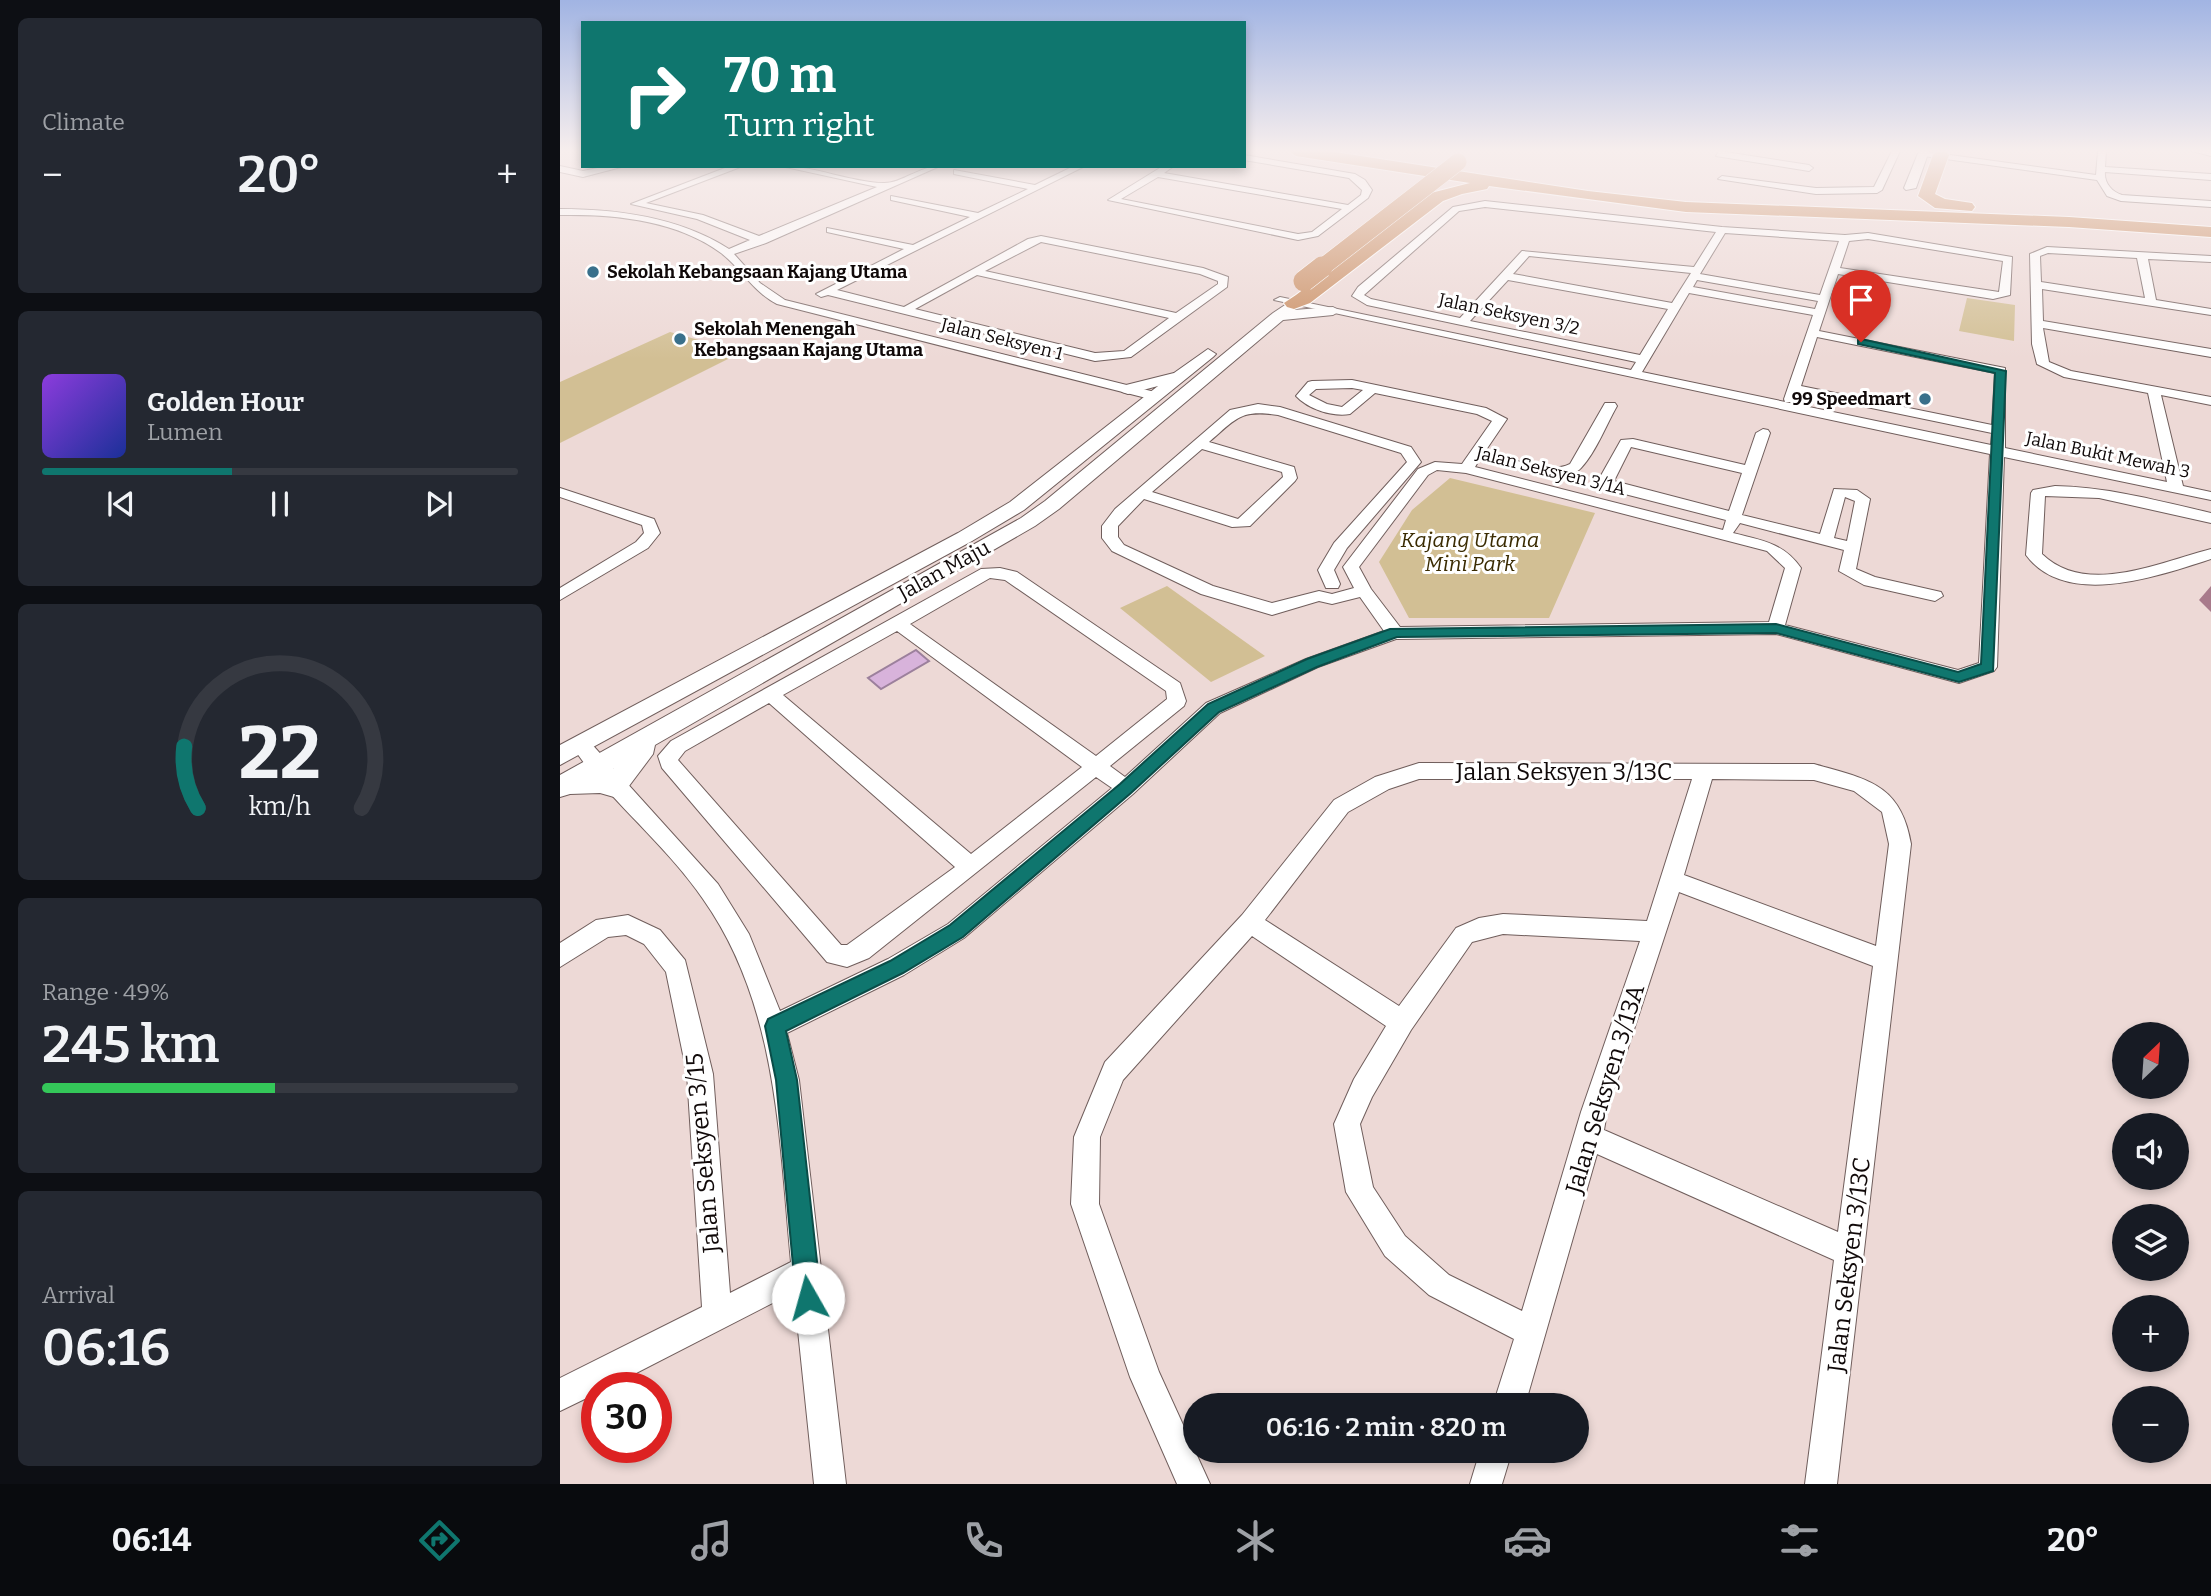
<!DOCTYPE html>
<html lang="en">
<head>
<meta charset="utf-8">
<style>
  :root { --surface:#171b24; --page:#242831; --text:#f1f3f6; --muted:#9ea1a6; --line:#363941; --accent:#0f766e }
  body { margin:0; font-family:Bitter,serif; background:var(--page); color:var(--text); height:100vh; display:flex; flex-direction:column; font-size:26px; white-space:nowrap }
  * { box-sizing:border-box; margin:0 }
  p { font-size:23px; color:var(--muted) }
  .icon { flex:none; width:38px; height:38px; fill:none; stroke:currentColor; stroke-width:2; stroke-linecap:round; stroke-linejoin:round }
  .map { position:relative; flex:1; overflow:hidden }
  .panel { display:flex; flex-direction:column; gap:18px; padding:18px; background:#0d0f14; width:560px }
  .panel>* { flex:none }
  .top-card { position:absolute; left:21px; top:21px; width:665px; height:147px; border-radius:0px; box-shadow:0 4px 10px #0003; background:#0f766e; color:#fff; overflow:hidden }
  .needle { width:46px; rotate:25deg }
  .controls { position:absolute; left:1552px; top:1022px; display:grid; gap:14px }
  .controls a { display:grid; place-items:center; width:77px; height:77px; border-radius:50%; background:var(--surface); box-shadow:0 4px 10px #0003; font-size:35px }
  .speed { position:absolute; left:21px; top:1372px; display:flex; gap:14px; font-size:35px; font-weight:700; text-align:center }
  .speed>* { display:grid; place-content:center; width:91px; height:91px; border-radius:50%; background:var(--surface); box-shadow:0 4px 10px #0003; line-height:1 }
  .speed .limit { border:10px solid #d22; background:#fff; color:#111 }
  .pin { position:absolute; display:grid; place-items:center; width:60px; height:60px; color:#fff; margin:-72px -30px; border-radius:50% 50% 50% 0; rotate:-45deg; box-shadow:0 0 7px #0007 }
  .pin .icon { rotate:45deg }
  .me { position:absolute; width:77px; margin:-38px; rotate:353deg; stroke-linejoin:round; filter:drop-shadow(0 0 5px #0008) }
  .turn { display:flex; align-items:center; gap:24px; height:147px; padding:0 28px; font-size:32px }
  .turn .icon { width:91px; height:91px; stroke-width:2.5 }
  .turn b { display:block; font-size:49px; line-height:60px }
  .big { font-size:52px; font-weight:600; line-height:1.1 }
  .panel .widget { flex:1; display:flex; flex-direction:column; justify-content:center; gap:10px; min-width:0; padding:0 24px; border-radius:10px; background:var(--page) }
  .panel .dial { align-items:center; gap:0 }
  .dial svg { height:182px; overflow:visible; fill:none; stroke:var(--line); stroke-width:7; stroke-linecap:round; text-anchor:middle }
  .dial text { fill:var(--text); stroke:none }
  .song { display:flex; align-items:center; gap:21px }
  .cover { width:84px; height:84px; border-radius:10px; background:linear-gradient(135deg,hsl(270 70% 55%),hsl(230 70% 35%)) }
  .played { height:7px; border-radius:4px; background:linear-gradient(90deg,var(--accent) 40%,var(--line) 40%) }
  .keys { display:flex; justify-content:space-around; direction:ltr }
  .heat { display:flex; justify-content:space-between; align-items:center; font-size:38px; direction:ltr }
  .charge { height:10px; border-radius:5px; background:linear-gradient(90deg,#34c759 49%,var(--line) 0) }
  .trip { position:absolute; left:623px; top:1393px; width:406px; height:70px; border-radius:35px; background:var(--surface); box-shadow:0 4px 10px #0003; font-weight:600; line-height:70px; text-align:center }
  .tab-bar { display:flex; height:112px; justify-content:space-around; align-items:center; background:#090b0e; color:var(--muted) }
  .tab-bar .icon { width:49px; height:49px }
  .tab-bar .active { color:var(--accent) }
  .tab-bar b { font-size:32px; color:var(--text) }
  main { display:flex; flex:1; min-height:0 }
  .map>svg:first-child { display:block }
  .green { fill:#d2bf94 }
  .water { fill:#d8b3db; stroke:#9c809c; stroke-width:2 }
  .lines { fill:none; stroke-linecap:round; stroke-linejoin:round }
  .minor-casing { stroke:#705e5c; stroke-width:2 }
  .tertiary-casing { stroke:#705e5c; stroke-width:2 }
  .motorway-casing { stroke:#fff; stroke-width:2 }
  .minor { fill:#fff; fill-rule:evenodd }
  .tertiary { fill:#fff; fill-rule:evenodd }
  .motorway { fill:#c98c5f; fill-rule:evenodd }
  .motorway-bridge-far1-casing { stroke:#fff; stroke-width:18; stroke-linecap:butt }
  .motorway-bridge-casing { stroke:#fff; stroke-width:22; stroke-linecap:butt }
  .motorway-bridge-far1 { stroke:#c98c5f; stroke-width:17 }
  .motorway-bridge { stroke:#c98c5f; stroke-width:21 }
  .wall { fill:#a87a8b }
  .route { fill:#0f766e; stroke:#0a4d48; stroke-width:2 }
  .poi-dot { fill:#39708b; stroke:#fff; stroke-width:2.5 }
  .labels { text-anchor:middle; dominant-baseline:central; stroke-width:6; stroke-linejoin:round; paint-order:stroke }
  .far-poi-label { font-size:18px; font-weight:bold; fill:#100909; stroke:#fff; text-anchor:start }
  .far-street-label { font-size:18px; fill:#100909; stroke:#fff }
  .park-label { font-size:21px; font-style:italic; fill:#3a2b02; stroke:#fff }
  .street-label { font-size:21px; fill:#100909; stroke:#fff }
  .near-street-label { font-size:24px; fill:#100909; stroke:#fff }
</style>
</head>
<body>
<main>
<section class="panel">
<div class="widget"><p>Climate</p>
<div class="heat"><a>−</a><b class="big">20°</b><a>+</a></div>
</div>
<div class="widget">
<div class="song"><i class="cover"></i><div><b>Golden Hour</b><p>Lumen</p></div></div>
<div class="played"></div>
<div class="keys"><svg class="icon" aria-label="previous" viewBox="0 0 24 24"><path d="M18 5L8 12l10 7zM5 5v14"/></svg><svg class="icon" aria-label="pause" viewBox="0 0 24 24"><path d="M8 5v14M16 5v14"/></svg><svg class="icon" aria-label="next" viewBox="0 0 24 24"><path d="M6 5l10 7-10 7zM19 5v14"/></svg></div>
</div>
<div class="widget dial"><svg viewBox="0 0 100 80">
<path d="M14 69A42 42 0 1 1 86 69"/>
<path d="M14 69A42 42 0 0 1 8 42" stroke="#0f766e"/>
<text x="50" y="56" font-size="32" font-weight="700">22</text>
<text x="50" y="72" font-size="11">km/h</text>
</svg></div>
<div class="widget"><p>Range · 49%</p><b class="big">245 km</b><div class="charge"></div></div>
<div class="widget"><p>Arrival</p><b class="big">06:16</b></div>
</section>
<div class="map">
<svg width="1651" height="1484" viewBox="0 0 1651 1484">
  <rect width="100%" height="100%" fill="#edd9d6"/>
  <path class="green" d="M1407 298 1455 305 1454 341 1399 331Z
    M110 332 182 352 0 443V382Z
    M890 478 1035 513 989 618H849L819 562 852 510Z
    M607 586 705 656 651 682 560 608Z"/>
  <path class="water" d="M356 650 369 661 321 689 308 678Z"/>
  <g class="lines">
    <defs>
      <path id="minor" d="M1159 151 1249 165 1253 168 1249 171 1156 156Z
        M1332 151H1340L1322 190 1317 193 1256 194 1158 179 1162 176 1256 188 1314 187Z
        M1361 151 1536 175 1538 151H1546L1545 167 1651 174V180L1545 172C1544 183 1552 192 1562 195L1651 201V207L1561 201 1547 196 1537 180 1364 156Z
        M1632 151H1651V156Z
        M684 155 795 174 805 180 812 190 808 198 758 236 738 240 548 200 603 166H614L604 173 788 205 801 195 802 190 789 178 684 160ZM598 177 782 209 752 232 738 234 561 199Z
        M0 166 23 171 47 166H65L23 177 0 172Z
        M170 166H183L86 203 143 215 199 236 317 187 221 166C256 166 289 182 323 183 341 184 359 166 380 166L206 243 174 254 200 283 225 300 599 393 600 396 594 400 217 304C193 292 182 269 161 253 117 220 54 214 0 215V209C58 209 119 217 169 249L190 240 137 219 71 204Z
        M514 166H525L277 290 344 307 468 239 481 236 643 268 668 277 667 287 571 357 535 361 268 295 261 297 256 294 344 249 267 232V228L353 245 410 217 331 200V196L418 213 468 189 394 174V170L475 185ZM481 242 640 274 658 281V284L616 313 425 271ZM417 275 609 318 564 351 535 353 355 309Z
        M925 201 1162 227 1285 235 1308 233 1452 257 1450 295 1433 299 1278 274 1259 331 1445 368V448L1607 482 1588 393 1504 377 1477 364 1472 344 1470 254 1487 247 1651 256V262L1588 259 1596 300 1651 309V315L1482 289 1483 321 1651 349V357L1483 328 1489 362 1511 371 1651 397V405L1601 395 1623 486 1651 492V500L1444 457 1437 667 1434 671 1399 683 1216 634 836 639 758 667 660 713 573 794 404 938 344 975 227 1033 239 1080 286 1484H254L234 1292 47 1388H37V1393L0 1411V1378L142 1307 127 1074 106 972 84 944 66 935 48 937 0 967V943L36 920 68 915 100 930 125 960 153 1074 170 1293 231 1262C219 1138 218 1005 143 899 110 851 64 812 27 767L11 745 14 740 21 738 28 740 158 884 189 934 220 1011 328 959 388 924 552 788 536 777 309 958 287 967 267 962 102 768 98 756 111 741 421 569 440 568 457 572 620 683 626 701 624 706 550 766 565 777 646 703 746 659 824 631 800 597 772 604 759 601 712 615 641 594 552 551 542 538V526L555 509 670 410 698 404 720 407 851 447 861 462 787 548 774 570 780 584 778 588H766L758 570 774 543 847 462 841 453 718 415C680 409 676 419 649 442L734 467 737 478 735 481 690 526 672 527 584 499 558 526V537L564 545 653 586 712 603 759 591 772 594 794 588 783 567 858 469 875 462 902 464 932 421 917 414 815 393 790 414C772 417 748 409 736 396L748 382 752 381 792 380 926 408 947 419 926 450C949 457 986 476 1010 464L1045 403H1055L1057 406C1046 425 1036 452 1021 468 1003 488 943 464 921 457L915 467 1163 530 1166 520 1053 491 1043 487 1039 479 1061 440 1073 439 1185 465 1196 433 1203 429 1208 430 1210 433 1182 515 1260 534 1274 489 1297 490 1310 499 1296 569 1315 577 1381 592 1383 596 1375 601 1304 585 1279 571 1284 550 1180 523 1173 533C1201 540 1224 543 1241 568L1225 625 1398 670 1419 663 1430 454 714 300 720 297 1071 370 1076 362 807 305 792 296 798 287 893 207ZM925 207 1156 232 1134 267 962 251 900 318 811 299 804 295 899 211ZM1165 233 1279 241 1260 295 1140 274ZM1308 239 1443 261 1439 292 1280 268 1289 241ZM1488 253 1577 258 1585 298 1481 282 1480 256ZM969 256 1131 273 1112 303 953 274ZM948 280 1108 309 1080 355 910 321ZM1137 280 1258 301 1255 309 1133 287ZM1129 293 1253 315 1224 399 1225 402H1235L1239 393 1432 433 1431 445 1082 372ZM1257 337 1435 373 1432 425 1241 386ZM792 388 803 390 782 407 767 404 749 395 756 389ZM1071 447 1182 473 1169 511 1054 481ZM642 449 722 472 723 477 678 519 592 492ZM877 470 906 473 1207 551 1225 568 1209 622 840 627 811 589 799 567 868 475ZM1285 497 1295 501 1287 541 1274 538ZM430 578 445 580 606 691 607 699 536 756 350 624ZM337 631 522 767 411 854 223 695ZM209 703 395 867 287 945H281L118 760 125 751Z
        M1495 486C1548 487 1600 501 1651 513V523L1539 498 1485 496 1482 554C1526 597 1600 562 1651 549V559C1598 576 1506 609 1466 555L1471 493 1473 490Z
        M0 488 94 519 100 533 88 548 0 600V588L76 542 84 533 82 525 0 497Z
        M859 763 1254 764C1306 779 1341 783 1351 844L1277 1484H1245L1274 1260 1037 1154 965 1405H933L954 1339 869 1295 825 1256 786 1192 774 1124 794 1079 826 1026 692 936 563 1080 540 1137 539 1204 599 1372 650 1484H617L570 1377 511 1204 514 1137 545 1062 682 915 774 800 815 777ZM859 779H1132L1087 921 943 914 919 918 896 928 839 1006 705 920 788 812 829 789ZM1152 779 1254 780 1294 791 1322 812 1329 844 1316 946 1124 875ZM1119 892 1313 966 1278 1232 1044 1130 1047 1112ZM943 934 1080 941 1021 1112 962 1311 889 1275 845 1236 813 1187 800 1124 812 1097 851 1030 912 942Z
        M920 1451H952L942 1484H910Z"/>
      <path id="tertiary" d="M1359 151H1369L1356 188 1346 190 1344 188Z
        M734 299 741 303 734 310 773 307 780 311 773 315 723 320 499 509 475 526 95 745 93 754 63 794 54 797 40 793 10 794 0 797V775L461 518 485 501 713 313ZM54 768 48 775 44 774Z
        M648 349 656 354 653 357 464 510 412 541 0 765V745L398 533 450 502 598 386 568 394 562 392 560 389 562 386 614 373Z"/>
      <path id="motorway" d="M729 151H768L1028 191 1126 202 1509 217 1651 227V237L1509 227 1126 212 929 186 927 189 902 194 883 201 750 303 734 309 727 307 724 303 736 295 871 193 910 183 736 156Z
        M1385 151 1389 155 1375 194 1385 199 1412 203 1415 207 1412 211 1375 208 1358 196 1373 155 1376 152Z"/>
    </defs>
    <use href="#minor" class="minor-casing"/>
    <use href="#tertiary" class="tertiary-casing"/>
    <use href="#motorway" class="motorway-casing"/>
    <use href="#minor" class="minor"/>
    <use href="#tertiary" class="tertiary"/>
    <use href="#motorway" class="motorway"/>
    <defs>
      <path id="motorway-bridge-far1" d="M760 269 898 162"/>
      <path id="motorway-bridge" d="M744 281 762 267"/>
    </defs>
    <use href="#motorway-bridge-far1" class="motorway-bridge-far1-casing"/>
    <use href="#motorway-bridge" class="motorway-bridge-casing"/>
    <use href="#motorway-bridge-far1" class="motorway-bridge-far1"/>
    <use href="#motorway-bridge" class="motorway-bridge"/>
  </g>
  <path class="wall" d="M1651 586V612L1639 600Z"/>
  <linearGradient id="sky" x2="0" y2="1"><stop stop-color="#a1b4e3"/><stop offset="0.42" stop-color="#f7eeed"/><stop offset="1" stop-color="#f7eeed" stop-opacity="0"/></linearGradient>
  <rect width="1651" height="359" fill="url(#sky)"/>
  <path class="route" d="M1301 339 1446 371 1433 671 1399 682 1216 633 837 637 757 667 659 712 571 793 403 937 343 973 226 1031 237 1080 261 1298 257 1307 248 1310 240 1307 236 1298 216 1080 205 1026 208 1019 330 961 390 925 560 784 648 704 747 659 830 629 1216 624 1398 672 1421 664 1435 373 1298 344V340Z"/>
  <g class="poi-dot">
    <circle cx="33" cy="272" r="7"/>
    <circle cx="120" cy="339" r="7"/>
    <circle cx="1365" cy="399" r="7"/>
  </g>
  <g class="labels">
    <g class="far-poi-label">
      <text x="47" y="272">Sekolah Kebangsaan Kajang Utama</text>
      <text x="134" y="329">Sekolah Menengah<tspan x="134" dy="21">Kebangsaan Kajang Utama</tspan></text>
      <text x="1351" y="399" text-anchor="end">99 Speedmart</text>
    </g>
    <g class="far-street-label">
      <text transform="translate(949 314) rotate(12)">Jalan Seksyen 3/2</text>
      <text transform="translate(442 339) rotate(14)">Jalan Seksyen 1</text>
      <text transform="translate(1548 455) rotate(12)">Jalan Bukit Mewah 3</text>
      <text transform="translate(991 471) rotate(14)">Jalan Seksyen 3/1A</text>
    </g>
    <g class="park-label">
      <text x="910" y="540">Kajang Utama<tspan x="910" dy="24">Mini Park</tspan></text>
    </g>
    <g class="street-label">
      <text transform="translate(384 570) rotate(-29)">Jalan Maju</text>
    </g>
    <g class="near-street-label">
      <text x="1004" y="772">Jalan Seksyen 3/13C</text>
      <text transform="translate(1045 1089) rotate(-73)">Jalan Seksyen 3/13A</text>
      <text transform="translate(143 1153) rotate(-95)">Jalan Seksyen 3/15</text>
      <text transform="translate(1289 1265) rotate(-83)">Jalan Seksyen 3/13C</text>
    </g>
  </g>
</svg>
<div class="controls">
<a><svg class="needle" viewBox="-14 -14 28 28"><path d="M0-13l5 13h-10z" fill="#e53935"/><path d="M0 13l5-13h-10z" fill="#9ea1a6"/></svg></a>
<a><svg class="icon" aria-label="sound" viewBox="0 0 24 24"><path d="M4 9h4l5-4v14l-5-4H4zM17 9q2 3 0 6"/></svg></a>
<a><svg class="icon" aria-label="layers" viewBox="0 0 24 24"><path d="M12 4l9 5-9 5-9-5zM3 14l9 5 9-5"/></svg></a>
<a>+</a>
<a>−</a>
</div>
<div class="speed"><div class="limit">30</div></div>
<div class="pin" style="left:1301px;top:342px;background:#d93025"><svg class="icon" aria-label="arrive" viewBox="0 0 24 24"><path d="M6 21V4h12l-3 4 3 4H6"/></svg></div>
<svg class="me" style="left:248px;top:1298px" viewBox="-20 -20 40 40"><circle r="19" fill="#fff"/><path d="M0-13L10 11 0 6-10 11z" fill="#0f766e"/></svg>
<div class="trip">06:16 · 2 min · 820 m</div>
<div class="top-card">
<div class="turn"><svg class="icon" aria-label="right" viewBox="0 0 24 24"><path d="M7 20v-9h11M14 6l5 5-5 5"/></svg><div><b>70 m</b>Turn right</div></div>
</div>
</div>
</main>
<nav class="tab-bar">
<b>06:14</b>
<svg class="icon active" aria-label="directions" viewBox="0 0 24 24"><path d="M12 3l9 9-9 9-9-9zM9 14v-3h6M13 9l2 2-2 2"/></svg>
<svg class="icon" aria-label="music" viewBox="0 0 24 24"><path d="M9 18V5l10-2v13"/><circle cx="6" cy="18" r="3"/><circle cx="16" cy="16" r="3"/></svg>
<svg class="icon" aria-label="phone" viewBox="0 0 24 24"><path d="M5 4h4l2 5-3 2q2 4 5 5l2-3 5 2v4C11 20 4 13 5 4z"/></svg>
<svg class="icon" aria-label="climate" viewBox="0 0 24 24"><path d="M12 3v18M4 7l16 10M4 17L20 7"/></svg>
<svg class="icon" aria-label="car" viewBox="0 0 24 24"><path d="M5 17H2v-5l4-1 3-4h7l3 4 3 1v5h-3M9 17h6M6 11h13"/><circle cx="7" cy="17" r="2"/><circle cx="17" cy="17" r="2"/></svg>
<svg class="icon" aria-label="filters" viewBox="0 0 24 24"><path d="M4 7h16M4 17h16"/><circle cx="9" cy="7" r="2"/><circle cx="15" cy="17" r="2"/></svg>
<b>20°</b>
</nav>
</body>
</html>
